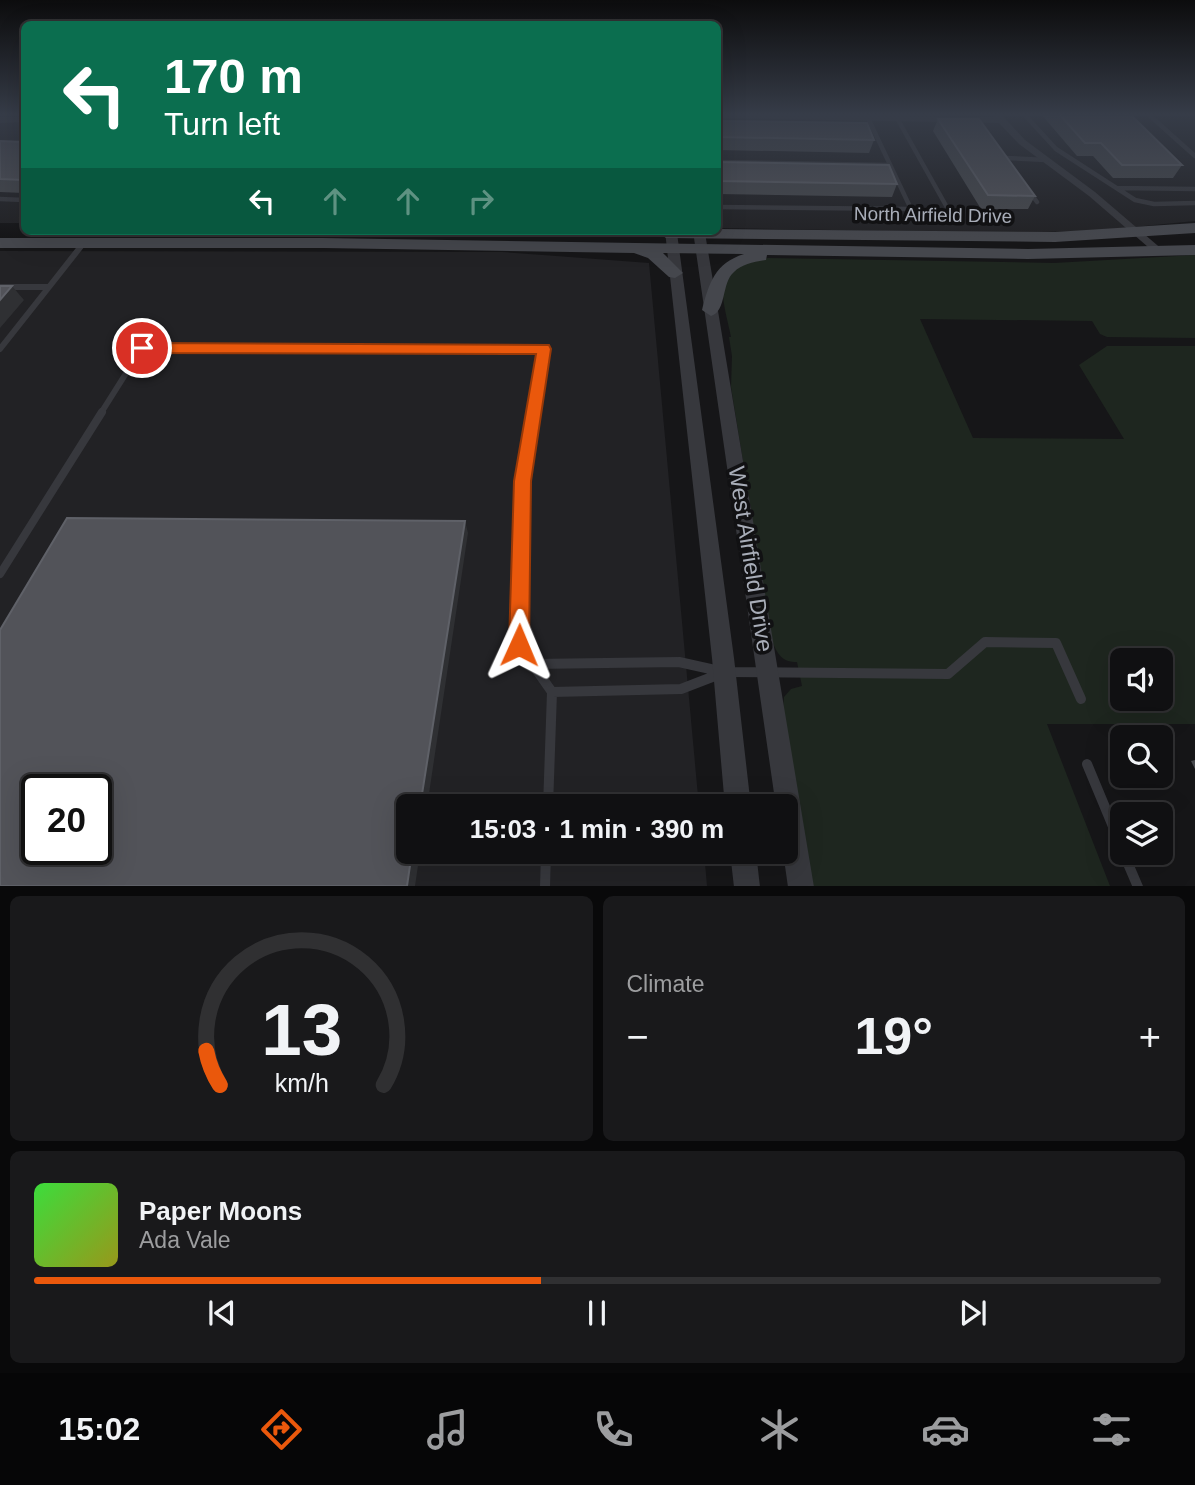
<!DOCTYPE html>
<html lang="en">
<head>
<meta charset="utf-8">
<style>
  :root { --surface:#101012; --page:#19191b; --text:#f1f3f6; --muted:#9c9d9f; --line:#303032; --accent:#ea580c }
  body { margin:0; font-family:Helvetica,sans-serif; background:var(--page); color:var(--text); height:100vh; display:flex; flex-direction:column; font-size:26px; white-space:nowrap }
  * { box-sizing:border-box; margin:0 }
  p { font-size:23px; color:var(--muted) }
  .icon { flex:none; width:38px; height:38px; fill:none; stroke:currentColor; stroke-width:2; stroke-linecap:round; stroke-linejoin:round }
  .map { position:relative; height:886px; overflow:hidden }
  .panel { display:flex; flex-direction:column; gap:10px; padding:10px; background:#09090a; flex:1 }
  .panel>* { flex:none }
  .banner { position:absolute; left:21px; top:21px; width:700px; height:214px; border-radius:10px; box-shadow:0 7px 28px #0002,0 0 0 2px var(--line); background:#0b6e4f; color:#fff; overflow:hidden }
  .fabs { position:absolute; left:1110px; top:648px; display:grid; gap:14px }
  .fabs a { display:grid; place-items:center; width:63px; height:63px; border-radius:10px; background:var(--surface); box-shadow:0 7px 28px #0002,0 0 0 2px var(--line); font-size:35px }
  .speed { position:absolute; left:21px; top:774px; display:flex; gap:14px; font-size:35px; font-weight:700; text-align:center }
  .speed>* { display:grid; place-content:center; width:91px; height:91px; border-radius:50%; background:var(--surface); box-shadow:0 7px 28px #0002,0 0 0 2px var(--line); line-height:1 }
  .speed .limit { border:4px solid #111; border-radius:10px; background:#fff; color:#111 }
  .pin { position:absolute; display:grid; place-items:center; width:60px; height:60px; color:#fff; margin:-30px; border:4px solid #fff; border-radius:50%; box-shadow:0 2px 7px #0007 }
  .me { position:absolute; width:77px; margin:-38px; rotate:1deg; stroke-linejoin:round; filter:drop-shadow(0 0 5px #0008) }
  .turn { display:flex; align-items:center; gap:24px; height:147px; padding:0 28px; font-size:32px }
  .turn .icon { width:91px; height:91px; stroke-width:2.5 }
  .turn b { display:block; font-size:49px; line-height:60px }
  .lanes { display:flex; align-items:center; height:66px; padding:0 28px; background:#0003; justify-content:center; gap:35px; direction:ltr }
  .lanes .off { opacity:.35 }
  .big { font-size:52px; font-weight:700; line-height:1.1 }
  .panel .tile { flex:1; display:flex; flex-direction:column; justify-content:center; gap:10px; min-width:0; padding:0 24px; border-radius:10px; background:var(--page) }
  .panel .dial { align-items:center; gap:0 }
  .dial svg { height:182px; overflow:visible; fill:none; stroke:var(--line); stroke-width:7; stroke-linecap:round; text-anchor:middle }
  .dial text { fill:var(--text); stroke:none }
  .song { display:flex; align-items:center; gap:21px }
  .cover { width:84px; height:84px; border-radius:10px; background:linear-gradient(135deg,hsl(120 70% 55%),hsl(60 70% 35%)) }
  .played { height:7px; border-radius:4px; background:linear-gradient(90deg,var(--accent) 45%,var(--line) 45%) }
  .keys { display:flex; justify-content:space-around; direction:ltr }
  .heat { display:flex; justify-content:space-between; align-items:center; font-size:38px; direction:ltr }
  .panel .tiles { flex:1; display:grid; gap:10px; grid-template-columns:1fr 1fr }
  .tile:last-child { grid-column:span 2 }
  .trip { position:absolute; left:396px; top:794px; width:402px; height:70px; border-radius:10px; background:var(--surface); box-shadow:0 7px 28px #0002,0 0 0 2px var(--line); font-weight:700; line-height:70px; text-align:center }
  .menu { display:flex; height:112px; justify-content:space-around; align-items:center; background:#060607; color:var(--muted) }
  .menu .icon { width:49px; height:49px }
  .menu .selected { color:var(--accent) }
  .menu b { font-size:32px; color:var(--text) }
  .map>svg:first-child { display:block }
  .built { fill:#222225; fill-rule:evenodd }
  .green { fill:#1e261f; fill-rule:evenodd }
  .lines { fill:none; stroke-linecap:round; stroke-linejoin:round }
  .service-far3 { stroke:#37383d; stroke-width:4.5 }
  .service-far2 { stroke:#37383d; stroke-width:6 }
  .service-far1 { stroke:#37383d; stroke-width:8 }
  .service { stroke:#37383d; stroke-width:10 }
  .minor { fill:#37383d; fill-rule:evenodd }
  .tertiary { fill:#37383d; fill-rule:evenodd }
  .secondary { fill:#45474d; fill-rule:evenodd }
  .wall { fill:#47494d }
  .shaded-wall { fill:#2f3033 }
  .building { fill:#525359; stroke:#5f6168; stroke-width:2; fill-rule:evenodd }
  .route { fill:#ea580c; stroke:#983908; stroke-width:2 }
  .labels { text-anchor:middle; dominant-baseline:central; stroke-width:7; stroke-linejoin:round; paint-order:stroke }
  .far-street-label { font-size:19px; fill:#a8adb8; stroke:#111113 }
  .street-label { font-size:23px; fill:#a8adb8; stroke:#111113 }
</style>
</head>
<body>
<div class="map">
<svg width="1195" height="887" viewBox="0 0 1195 887">
  <rect width="100%" height="100%" fill="#161618"/>
  <path class="built" d="M0 114H24V223H0Z
    M718 114H1195V221L1093 231 996 233 718 228Z
    M0 251 503 252 649 263 699 807H408V852H704L707 886 0 887ZM37 789H96V849H37Z"/>
  <path class="green" d="M1195 255V338L1107 337 1100 334 1092 321 920 319 973 438 1124 439 1079 365 1107 346H1195V724H1047L1110 886H812L783 710 784 697 791 689 802 686 797 662C782 662 778 655 772 641L731 387 732 356 729 337H731C723 297 707 265 768 258L1054 263ZM1122 660H1160V698H1122Z"/>
  <g class="lines">
    <path class="service-far3" d="M1024 114 1056 149 1135 200 1154 204 1195 203
      M1148 114 1195 156
      M897 118 949 211
      M1006 158 1046 160
      M718 162 890 165
      M1117 188 1195 189
      M1029 191 1037 202
      M0 199 24 200
      M718 207 911 209 868 118
      M81 247 84 243"/>
    <path class="service-far2" d="M0 287H49L0 349
      M49 287 82 245
      M101 413 142 348 544 349 533 413"/>
    <path class="service-far1" d="M0 574 102 412
      M519 623 522 481 534 412"/>
    <path class="service" d="M519 621V645L552 692 548 807
      M533 664 679 662 724 672 948 674 985 642 1056 643 1081 699
      M552 692 681 689 720 674
      M1087 764 1122 848
      M1123 852 1138 887
      M545 887 546 852"/>
    <path class="minor" d="M718 114 994 117 992 114H1001L1025 140 1095 192 1164 251 1159 254 1155 253 1089 196 1019 144 999 123 718 118Z
      M0 117H24V122L0 123Z"/>
    <path class="tertiary" d="M665 231 677 233 734 658 751 807H725L712 658Z
      M693 231 705 233 814 887H788L783 852H786V807H776Z
      M730 852H756L760 887H734Z"/>
    <path class="secondary" d="M1195 223V233L1055 242 666 238 658 233 718 231V229L1055 232Z
      M0 238H323L1028 249 1195 245V255L1028 259 767 255 766 260C754 262 742 264 734 272 721 283 727 311 711 316L702 310C709 283 715 263 744 254L663 253 683 273 675 278 669 277 648 258 634 253 323 248H0Z"/>
  </g>
  <path class="wall" d="M1041 114H1130L1182 165 1173 178H1113L1093 156H1077Z
    M938 119 1035 196 1028 209H981L933 131Z
    M718 121 874 140 869 153 718 150Z
    M0 141 24 142V193L0 192Z
    M718 162 897 184 892 197 718 194Z
    M1195 760V769L1191 761Z"/>
  <path class="shaded-wall" d="M12 286 24 300 0 328V300Z
    M465 521 468 533 427 807H420Z
    M412 852H420L415 886H407Z"/>
  <path class="building" d="M1059 114H1130L1182 165H1122L1101 143H1085Z
    M938 119H979L1035 196 988 195Z
    M718 121 867 123 874 140 718 137Z
    M0 141 24 142V180L0 179Z
    M718 162 889 165 897 184 718 181Z
    M0 286H12L0 300Z
    M67 518 465 521 420 807H408V852H412L407 886H0V630ZM37 789H96V849H37Z"/>
  <linearGradient id="sky" x2="0" y2="1"><stop stop-color="#0c0c0d"/><stop offset="0.48" stop-color="#363c48"/><stop offset="1" stop-color="#363c48" stop-opacity="0"/></linearGradient>
  <rect width="1195" height="238" fill="url(#sky)"/>
  <path class="route" d="M142 343 549 345 551 349 531 481 529 645 526 651 519 654 512 651 509 645 514 481 536 354 142 353 135 348Z"/>
  <g class="labels">
    <g class="far-street-label">
      <text transform="translate(933 215) rotate(1)">North Airfield Drive</text>
    </g>
    <g class="street-label">
      <text transform="translate(751 559) rotate(81)">West Airfield Drive</text>
    </g>
  </g>
</svg>
<div class="fabs">
<a><svg class="icon" aria-label="sound" viewBox="0 0 24 24"><path d="M4 9h4l5-4v14l-5-4H4zM17 9q2 3 0 6"/></svg></a>
<a><svg class="icon" aria-label="search" viewBox="0 0 24 24"><circle cx="10" cy="10" r="6"/><path d="M15 15l6 6"/></svg></a>
<a><svg class="icon" aria-label="layers" viewBox="0 0 24 24"><path d="M12 4l9 5-9 5-9-5zM3 14l9 5 9-5"/></svg></a>
</div>
<div class="speed"><div class="limit">20</div></div>
<div class="pin" style="left:142px;top:348px;background:#d93025"><svg class="icon" aria-label="arrive" viewBox="0 0 24 24"><path d="M6 21V4h12l-3 4 3 4H6"/></svg></div>
<svg class="me" style="left:519px;top:645px" viewBox="-20 -20 40 40"><path d="M0-17L14 15 0 8-14 15z" fill="#ea580c" stroke="#fff" stroke-width="4"/></svg>
<div class="trip">15:03 · 1 min · 390 m</div>
<div class="banner">
<div class="turn"><svg class="icon" aria-label="left" viewBox="0 0 24 24"><path d="M17 20v-9H6M10 6l-5 5 5 5"/></svg><div><b>170 m</b>Turn left</div></div>
<div class="lanes"><svg class="icon" aria-label="left" viewBox="0 0 24 24"><path d="M17 20v-9H6M10 6l-5 5 5 5"/></svg><svg class="icon off" aria-label="ahead" viewBox="0 0 24 24"><path d="M12 20V5M6 11l6-6 6 6"/></svg><svg class="icon off" aria-label="ahead" viewBox="0 0 24 24"><path d="M12 20V5M6 11l6-6 6 6"/></svg><svg class="icon off" aria-label="right" viewBox="0 0 24 24"><path d="M7 20v-9h11M14 6l5 5-5 5"/></svg></div>
</div>
</div>
<section class="panel">
<div class="tiles">
<div class="tile dial"><svg viewBox="0 0 100 80">
<path d="M14 69A42 42 0 1 1 86 69"/>
<path d="M14 69A42 42 0 0 1 8 54" stroke="#ea580c"/>
<text x="50" y="56" font-size="32" font-weight="700">13</text>
<text x="50" y="72" font-size="11">km/h</text>
</svg></div>
<div class="tile"><p>Climate</p>
<div class="heat"><a>−</a><b class="big">19°</b><a>+</a></div>
</div>
<div class="tile">
<div class="song"><i class="cover"></i><div><b>Paper Moons</b><p>Ada Vale</p></div></div>
<div class="played"></div>
<div class="keys"><svg class="icon" aria-label="previous" viewBox="0 0 24 24"><path d="M18 5L8 12l10 7zM5 5v14"/></svg><svg class="icon" aria-label="pause" viewBox="0 0 24 24"><path d="M8 5v14M16 5v14"/></svg><svg class="icon" aria-label="next" viewBox="0 0 24 24"><path d="M6 5l10 7-10 7zM19 5v14"/></svg></div>
</div>
</div>
</section>
<nav class="menu">
<b>15:02</b>
<svg class="icon selected" aria-label="directions" viewBox="0 0 24 24"><path d="M12 3l9 9-9 9-9-9zM9 14v-3h6M13 9l2 2-2 2"/></svg>
<svg class="icon" aria-label="music" viewBox="0 0 24 24"><path d="M9 18V5l10-2v13"/><circle cx="6" cy="18" r="3"/><circle cx="16" cy="16" r="3"/></svg>
<svg class="icon" aria-label="phone" viewBox="0 0 24 24"><path d="M5 4h4l2 5-3 2q2 4 5 5l2-3 5 2v4C11 20 4 13 5 4z"/></svg>
<svg class="icon" aria-label="climate" viewBox="0 0 24 24"><path d="M12 3v18M4 7l16 10M4 17L20 7"/></svg>
<svg class="icon" aria-label="car" viewBox="0 0 24 24"><path d="M5 17H2v-5l4-1 3-4h7l3 4 3 1v5h-3M9 17h6M6 11h13"/><circle cx="7" cy="17" r="2"/><circle cx="17" cy="17" r="2"/></svg>
<svg class="icon" aria-label="filters" viewBox="0 0 24 24"><path d="M4 7h16M4 17h16"/><circle cx="9" cy="7" r="2"/><circle cx="15" cy="17" r="2"/></svg>
</nav>
</body>
</html>
